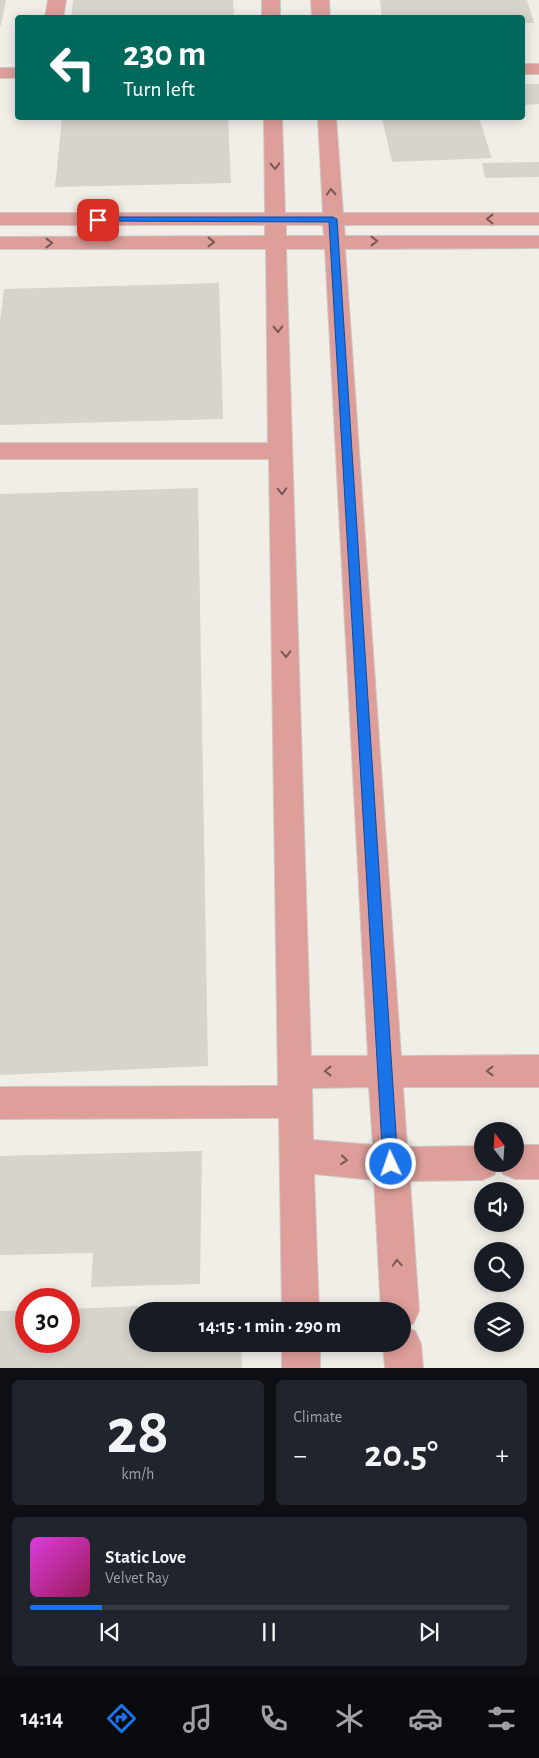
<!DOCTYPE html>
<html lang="en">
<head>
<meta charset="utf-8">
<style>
  :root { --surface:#171b24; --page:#20242c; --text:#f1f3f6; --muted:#9ea1a6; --line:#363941; --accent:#1a73e8 }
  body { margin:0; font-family:"Alegreya Sans",sans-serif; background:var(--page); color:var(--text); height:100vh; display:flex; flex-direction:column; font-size:19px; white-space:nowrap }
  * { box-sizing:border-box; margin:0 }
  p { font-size:16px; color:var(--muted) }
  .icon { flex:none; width:28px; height:28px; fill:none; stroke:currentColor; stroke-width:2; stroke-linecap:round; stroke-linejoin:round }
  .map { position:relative; height:1368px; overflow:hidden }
  .sheet { display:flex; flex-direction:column; gap:12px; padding:12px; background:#0d0f14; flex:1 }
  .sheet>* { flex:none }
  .banner { position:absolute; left:15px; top:15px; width:510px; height:105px; border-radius:5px; box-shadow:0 2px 12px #0003; background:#00695c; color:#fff; overflow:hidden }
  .needle { width:32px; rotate:343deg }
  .controls { position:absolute; left:474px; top:1122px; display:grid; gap:10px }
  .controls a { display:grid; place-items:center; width:50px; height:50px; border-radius:50%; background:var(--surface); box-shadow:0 2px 12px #0003; font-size:25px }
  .speed { position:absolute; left:15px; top:1288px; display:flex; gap:10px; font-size:25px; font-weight:700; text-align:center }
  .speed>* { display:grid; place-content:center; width:65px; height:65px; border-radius:50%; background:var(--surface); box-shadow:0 2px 12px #0003; line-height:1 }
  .speed .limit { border:8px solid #d22; background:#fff; color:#111 }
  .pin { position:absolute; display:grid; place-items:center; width:42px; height:42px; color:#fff; margin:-21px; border-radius:10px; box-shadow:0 2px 8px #0006 }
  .me { position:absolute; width:55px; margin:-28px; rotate:357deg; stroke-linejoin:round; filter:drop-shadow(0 0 4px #0008) }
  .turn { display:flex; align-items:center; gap:18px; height:105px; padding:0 25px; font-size:22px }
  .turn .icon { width:65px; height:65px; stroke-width:2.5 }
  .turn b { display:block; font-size:35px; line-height:42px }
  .big { font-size:38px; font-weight:700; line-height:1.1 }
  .sheet .tile { flex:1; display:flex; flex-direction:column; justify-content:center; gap:8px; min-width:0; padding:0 18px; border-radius:8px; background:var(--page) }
  .sheet .dial { align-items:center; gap:0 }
  .dial b { font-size:65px; line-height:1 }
  .song { display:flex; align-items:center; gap:15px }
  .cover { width:60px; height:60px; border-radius:8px; background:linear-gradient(135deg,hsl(300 70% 55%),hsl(330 70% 35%)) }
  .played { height:5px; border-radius:2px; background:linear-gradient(90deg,var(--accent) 15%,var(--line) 15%) }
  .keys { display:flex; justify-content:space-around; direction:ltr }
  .heat { display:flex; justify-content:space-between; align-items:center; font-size:28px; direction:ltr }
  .sheet .tiles { flex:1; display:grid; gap:12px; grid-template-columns:1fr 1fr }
  .tile:last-child { grid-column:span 2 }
  .trip { position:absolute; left:129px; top:1302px; width:282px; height:50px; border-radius:25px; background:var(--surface); box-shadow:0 2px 12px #0003; font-weight:700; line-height:50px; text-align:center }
  .tabs { display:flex; height:80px; justify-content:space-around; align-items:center; background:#090b0e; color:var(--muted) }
  .tabs .icon { width:35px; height:35px }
  .tabs .on { color:var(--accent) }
  .tabs b { font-size:22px; color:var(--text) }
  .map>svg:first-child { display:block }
  .building { fill:#d7d4ce }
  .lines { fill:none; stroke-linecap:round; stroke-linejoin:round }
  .minor-casing { stroke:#cdcac5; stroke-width:2 }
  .minor { fill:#de9f9b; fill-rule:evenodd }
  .oneway { stroke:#785854 }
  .route { fill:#1a73e8; stroke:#114b97 }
</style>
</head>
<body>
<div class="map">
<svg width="539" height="1368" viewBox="0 0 539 1368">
  <rect width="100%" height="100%" fill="#f1eee8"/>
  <path class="building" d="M0 0H6L1 26H0Z
    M73 0H233L234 18H71Z
    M380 0H527L534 23H522V18H382Z
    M522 84H539V104L522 105Z
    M62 118H228L231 183 55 187Z
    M382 118H479L492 158 392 162Z
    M539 162V177L485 178 482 163Z
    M219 283 223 419 0 425V321L4 289Z
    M198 488 208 1066 0 1075V494Z
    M202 1151 200 1284 91 1287 93 1253 0 1255V1156Z
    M240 1302V1311H138V1344H241L242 1368H0V1311L26 1310V1341H69V1309Z"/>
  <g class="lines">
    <defs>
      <path id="minor" d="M48 0H66L63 18H45Z
        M262 0H280V18H262Z
        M311 0H329L330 18H312Z
        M522 64H539V74H522Z
        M0 68H18V78H0Z
        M264 118H282L285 213H323L318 118H336L343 213H539V225H344L345 236H539V248L345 249 401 1056 539 1055V1087H403L407 1147 482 1146V1164H515V1145H539V1179H515L503 1174 499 1165 494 1175 482 1180 410 1181 419 1311 413 1324 406 1327 415 1331 421 1344 423 1368H385L383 1344H402V1311H381L374 1180 314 1174 319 1311H282L279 1118 0 1119V1087L278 1086 269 459H0V443H268L266 249H0V237L265 236V225H0V213H265ZM286 225H323L324 236H286ZM286 249H325L368 1056H311ZM369 1087 373 1145 313 1140 312 1088Z
        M282 1344H320V1368H282Z"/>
    </defs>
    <use href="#minor" class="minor-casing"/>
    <use href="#minor" class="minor"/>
  </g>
  <defs><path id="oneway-chevron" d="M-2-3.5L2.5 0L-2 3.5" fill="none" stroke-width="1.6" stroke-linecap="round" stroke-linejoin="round" transform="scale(1.25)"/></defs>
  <g class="oneway">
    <use href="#oneway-chevron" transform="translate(275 166) rotate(89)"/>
    <use href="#oneway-chevron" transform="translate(331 192) rotate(-93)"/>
    <use href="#oneway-chevron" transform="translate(490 219) rotate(-180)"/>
    <use href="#oneway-chevron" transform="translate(374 241)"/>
    <use href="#oneway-chevron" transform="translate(211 242)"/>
    <use href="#oneway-chevron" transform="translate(49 243)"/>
    <use href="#oneway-chevron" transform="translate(278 329) rotate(89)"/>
    <use href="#oneway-chevron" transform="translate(282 491) rotate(89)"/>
    <use href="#oneway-chevron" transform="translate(286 654) rotate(89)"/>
    <use href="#oneway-chevron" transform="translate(328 1071) rotate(180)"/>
    <use href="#oneway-chevron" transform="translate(490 1071) rotate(-180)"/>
    <use href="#oneway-chevron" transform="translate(344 1160) rotate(5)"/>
    <use href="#oneway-chevron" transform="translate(397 1263) rotate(-94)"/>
  </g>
  <path class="route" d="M98 217H333L337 219 398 1164 396 1169 391 1171 386 1169 383 1164 329 222 96 221 94 220Z"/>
</svg>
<div class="controls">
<a><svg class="needle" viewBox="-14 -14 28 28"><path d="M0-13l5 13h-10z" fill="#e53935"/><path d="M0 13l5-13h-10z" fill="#9ea1a6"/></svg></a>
<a><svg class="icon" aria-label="sound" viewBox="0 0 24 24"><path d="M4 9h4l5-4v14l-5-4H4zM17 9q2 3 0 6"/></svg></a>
<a><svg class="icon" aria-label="search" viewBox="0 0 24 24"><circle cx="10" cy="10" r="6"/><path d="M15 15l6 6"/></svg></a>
<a><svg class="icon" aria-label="layers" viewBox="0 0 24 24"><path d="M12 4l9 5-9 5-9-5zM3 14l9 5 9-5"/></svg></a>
</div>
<div class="speed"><div class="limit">30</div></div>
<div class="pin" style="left:98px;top:220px;background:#d93025"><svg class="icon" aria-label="arrive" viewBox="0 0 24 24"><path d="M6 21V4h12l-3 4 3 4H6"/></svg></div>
<svg class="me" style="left:391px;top:1164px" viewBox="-20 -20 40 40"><circle r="17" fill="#1a73e8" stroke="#fff" stroke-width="3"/><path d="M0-11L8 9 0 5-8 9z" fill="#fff"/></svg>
<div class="trip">14:15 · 1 min · 290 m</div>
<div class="banner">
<div class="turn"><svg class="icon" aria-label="left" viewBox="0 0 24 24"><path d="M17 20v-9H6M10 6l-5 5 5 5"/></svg><div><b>230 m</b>Turn left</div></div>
</div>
</div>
<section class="sheet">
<div class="tiles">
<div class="tile dial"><b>28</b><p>km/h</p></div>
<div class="tile"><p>Climate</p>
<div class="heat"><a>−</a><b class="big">20.5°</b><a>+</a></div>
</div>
<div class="tile">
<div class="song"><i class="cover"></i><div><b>Static Love</b><p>Velvet Ray</p></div></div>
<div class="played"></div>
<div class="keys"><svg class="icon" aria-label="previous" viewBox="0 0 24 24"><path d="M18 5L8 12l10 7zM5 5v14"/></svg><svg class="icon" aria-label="pause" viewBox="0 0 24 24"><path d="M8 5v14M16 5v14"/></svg><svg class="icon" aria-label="next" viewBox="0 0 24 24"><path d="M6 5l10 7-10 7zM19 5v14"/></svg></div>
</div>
</div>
</section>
<nav class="tabs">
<b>14:14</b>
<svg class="icon on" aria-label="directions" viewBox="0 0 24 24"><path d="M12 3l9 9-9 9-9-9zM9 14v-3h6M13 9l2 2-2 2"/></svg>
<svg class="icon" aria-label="music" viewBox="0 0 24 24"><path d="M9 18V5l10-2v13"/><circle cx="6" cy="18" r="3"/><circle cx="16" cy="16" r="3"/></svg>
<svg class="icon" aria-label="phone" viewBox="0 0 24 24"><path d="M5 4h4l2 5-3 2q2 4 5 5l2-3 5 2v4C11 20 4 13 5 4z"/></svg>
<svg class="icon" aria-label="climate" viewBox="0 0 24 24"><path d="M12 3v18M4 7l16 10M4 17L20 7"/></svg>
<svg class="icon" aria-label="car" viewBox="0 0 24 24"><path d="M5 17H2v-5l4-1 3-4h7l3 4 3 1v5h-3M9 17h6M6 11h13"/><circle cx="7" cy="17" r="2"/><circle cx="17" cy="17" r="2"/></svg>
<svg class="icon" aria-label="filters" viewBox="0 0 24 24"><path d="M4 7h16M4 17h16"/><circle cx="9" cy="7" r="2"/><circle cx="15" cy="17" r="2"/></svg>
</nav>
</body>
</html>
